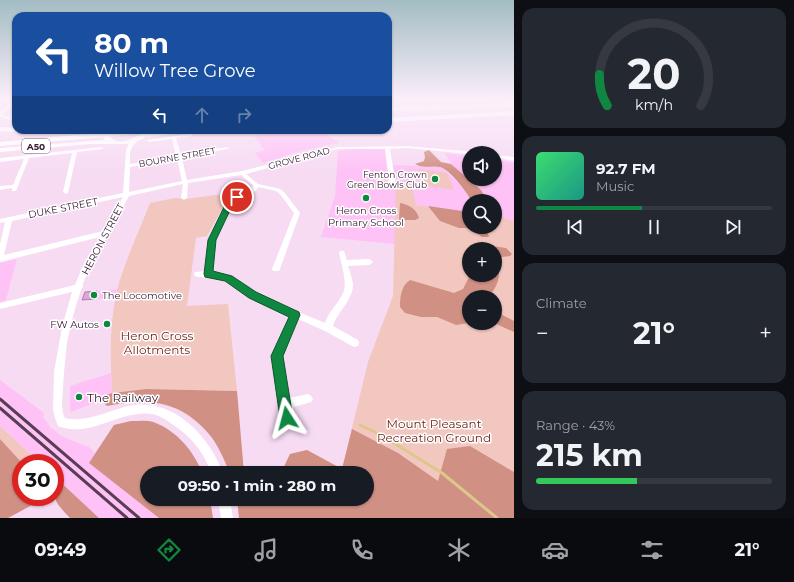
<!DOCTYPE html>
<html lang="en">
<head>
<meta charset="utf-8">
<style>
  :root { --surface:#171b24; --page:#242831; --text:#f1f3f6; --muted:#9ea1a6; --line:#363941; --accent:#108741 }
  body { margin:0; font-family:Montserrat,sans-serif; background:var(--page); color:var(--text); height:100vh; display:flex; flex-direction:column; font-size:15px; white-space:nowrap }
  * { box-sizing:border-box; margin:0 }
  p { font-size:13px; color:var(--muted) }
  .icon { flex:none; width:22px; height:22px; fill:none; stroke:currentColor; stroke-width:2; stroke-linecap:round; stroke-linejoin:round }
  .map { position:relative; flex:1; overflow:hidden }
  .details { display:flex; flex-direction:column; gap:8px; padding:8px; background:#0d0f14; width:280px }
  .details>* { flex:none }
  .hud { position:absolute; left:12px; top:12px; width:380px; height:122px; border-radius:12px; box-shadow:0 1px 3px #0004; background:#1a4fa0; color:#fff; overflow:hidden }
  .tools { position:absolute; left:462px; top:146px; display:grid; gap:8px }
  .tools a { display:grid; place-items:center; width:40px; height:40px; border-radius:50%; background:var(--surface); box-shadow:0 1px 3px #0004; font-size:20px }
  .speed { position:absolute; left:12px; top:454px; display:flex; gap:8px; font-size:20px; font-weight:700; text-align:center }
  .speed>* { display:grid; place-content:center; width:52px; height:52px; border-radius:50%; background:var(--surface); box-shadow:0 1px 3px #0004; line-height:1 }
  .speed .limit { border:6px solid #d22; background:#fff; color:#111 }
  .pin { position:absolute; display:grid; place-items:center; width:34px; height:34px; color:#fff; margin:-17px; border:2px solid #fff; border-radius:50%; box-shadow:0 1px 4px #0007 }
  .me { position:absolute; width:44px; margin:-22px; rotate:351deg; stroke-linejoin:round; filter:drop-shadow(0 0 3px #0008) }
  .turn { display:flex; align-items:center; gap:14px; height:84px; padding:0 16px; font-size:18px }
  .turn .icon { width:52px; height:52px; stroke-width:2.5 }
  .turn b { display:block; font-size:28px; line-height:34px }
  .lanes { display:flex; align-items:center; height:38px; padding:0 16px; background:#0003; justify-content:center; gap:20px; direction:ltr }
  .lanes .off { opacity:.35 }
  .big { font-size:30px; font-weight:700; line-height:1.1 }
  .details .tile { flex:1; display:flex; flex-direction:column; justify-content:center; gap:6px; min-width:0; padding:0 14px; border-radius:12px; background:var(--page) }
  .details .dial { align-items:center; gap:0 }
  .dial svg { height:104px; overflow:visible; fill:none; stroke:var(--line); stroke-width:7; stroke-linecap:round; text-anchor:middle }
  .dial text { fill:var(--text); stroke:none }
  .song { display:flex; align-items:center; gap:12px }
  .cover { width:48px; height:48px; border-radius:6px; background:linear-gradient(135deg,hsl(140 70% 55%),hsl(170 70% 35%)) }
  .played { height:4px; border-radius:2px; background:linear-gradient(90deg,var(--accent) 45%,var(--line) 45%) }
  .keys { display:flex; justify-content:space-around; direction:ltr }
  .heat { display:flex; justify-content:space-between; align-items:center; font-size:22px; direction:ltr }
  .charge { height:6px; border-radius:3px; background:linear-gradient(90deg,#34c759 43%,var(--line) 0) }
  .trip { position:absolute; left:140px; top:466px; width:234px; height:40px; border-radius:20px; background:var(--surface); box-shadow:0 1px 3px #0004; font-weight:700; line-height:40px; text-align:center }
  .menu { display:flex; height:64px; justify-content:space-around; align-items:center; background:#090b0e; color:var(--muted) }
  .menu .icon { width:28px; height:28px }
  .menu .active { color:var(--accent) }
  .menu b { font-size:18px; color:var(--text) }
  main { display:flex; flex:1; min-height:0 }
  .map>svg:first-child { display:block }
  .built { fill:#fec2f6 }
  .green { fill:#f2c7bf; fill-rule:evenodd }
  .forest { fill:#d19084 }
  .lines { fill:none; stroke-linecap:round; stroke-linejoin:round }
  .stream { stroke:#ddc78b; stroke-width:3 }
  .building { fill:#daa8d4; stroke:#b879b1 }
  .minor { fill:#fff; fill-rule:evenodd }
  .major { fill:#fff; fill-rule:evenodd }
  .highway { fill:#fff; fill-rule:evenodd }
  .rail { stroke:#583d54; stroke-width:3 }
  .route { fill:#108741; stroke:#0a582a }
  .poi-dot { fill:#108741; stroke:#fff; stroke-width:1.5 }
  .labels { text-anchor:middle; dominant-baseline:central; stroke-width:3; stroke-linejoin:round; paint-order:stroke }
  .shield { fill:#fff; stroke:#756373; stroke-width:1 }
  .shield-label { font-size:9px; font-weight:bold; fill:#3a2037 }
  .far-street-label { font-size:9px; fill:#3a2037; stroke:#fff }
  .far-poi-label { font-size:9px; fill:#3a2037; stroke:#fff; text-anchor:end }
  .street-label { font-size:10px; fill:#3a2037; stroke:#fff }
  .poi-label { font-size:10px; fill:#3a2037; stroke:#fff }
  .near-park-label { font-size:12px; fill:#6c1f15; stroke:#fff }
  .near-poi-label { font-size:12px; fill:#3a2037; stroke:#fff; text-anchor:start }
</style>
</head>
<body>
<main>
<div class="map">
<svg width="514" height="518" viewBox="0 0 514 518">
  <rect width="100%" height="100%" fill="#f7dbf3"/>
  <path class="built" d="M299 130H320L339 143 301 151 263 163 255 153 265 150 254 136Z
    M352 149H385L388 186 396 188 397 195 395 244 321 237 335 196 338 151Z
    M445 153 469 156V179H495V159L514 163V221L497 216 495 212V201H488L481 190 454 168Z
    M392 165 440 167 446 171 464 189 472 201H469V212L416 205 412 186 396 184Z
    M17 259 6 300 0 302V263Z
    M118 289 116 298 82 300 85 292Z
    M111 373 112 393 98 398V402L70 412V386Z
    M0 380 44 413 43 418 46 420 50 427 61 436 89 447 95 453 114 425 131 421H152L169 430 185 444 199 464 202 473H147V499H210L213 518H99L55 477V463H40L0 426Z"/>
  <path class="green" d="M418 169 447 173 454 190 422 185Z
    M396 184 412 186 416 205 469 212V227H495V215L514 221V518H243L367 499V473H281L290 454 307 450 342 469 368 362 393 296ZM469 249H495V275H469ZM469 297H495V323H469Z
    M231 193 207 236 196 238 187 306 228 304 237 391 146 389 112 393C110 355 109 317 120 280 128 254 140 229 150 203L175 198 185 199Z
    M0 426 40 463H21V497H46L8 518H0Z"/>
  <path class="forest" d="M429 150 441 162 451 164 481 190 488 201H472C466 192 451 170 440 167 432 165 423 169 415 164L424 161 425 157 424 152Z
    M400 203C409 205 416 208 419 218L415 220H399Z
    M428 206 469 212V227H486L489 237H482L470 228H459L440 221Z
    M492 246 506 248 512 254 510 256 502 257 497 260C501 277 499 283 489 297H469V323L456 325 437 317H421L405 313 400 307C400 297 401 286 410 280L454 293 463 289 470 275H495V249H485Z
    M495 311 514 321V332L494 323H495Z
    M146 389 237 391 244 473H230C224 460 218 444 208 433 179 400 148 398 107 406L98 398 112 393Z
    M131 421C138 421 147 420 153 422 176 430 194 451 202 473H147V499H210L213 518H159L89 463 114 425Z
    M352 429 398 453 438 481 447 449 470 446 514 472V518H239L237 499H367V473H281L290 454 307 450 342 469Z
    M0 439 22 463 21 497H44L45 498 8 518H0Z
    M55 477 99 518H70C52 499 55 502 55 477Z"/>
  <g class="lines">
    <path class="stream" d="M360 425 381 435 442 473 497 518"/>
  </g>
  <path class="building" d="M97 291 95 299 82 300 85 292Z"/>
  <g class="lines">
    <path class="minor" d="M13 100H16V101L4 112 3 115 7 117 16 118V120L5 119 0 116V112Z
      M190 134H192V136L176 138 181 155 227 147 229 148 227 149 182 158 187 180 242 171 338 147 407 146 475 152 477 153H469V154L407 148 390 149 396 186 393 188 390 186 385 149H338L246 174 258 184 280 189 284 192 300 213 280 269 279 271H273L272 269 294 213 280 194 276 191 258 187 256 191 239 198 232 204 215 240 212 271C233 273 239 285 256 293 279 304 302 313 325 323 329 311 338 304 343 293 348 284 341 263 339 253L340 251H344L347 260 369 259 371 260 373 262 371 264 369 265 348 266C350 272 352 278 353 284 354 299 337 312 333 326L358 340 359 343 358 346 355 347 352 346 325 331 298 319 281 356 289 398 308 394 311 396 313 399 311 402 290 408 292 418 291 422 287 423 283 422 282 418 273 356 291 316 249 297 225 280 219 278 198 277 195 276 194 274 195 272 205 271 209 240 227 203 235 196 252 189 253 185 241 175 188 183 187 198 184 200 181 198 183 184 129 196 89 270 83 283V287L81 290 74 312 67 342 64 372 62 405 63 414 65 418C86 423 108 411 128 406 172 396 209 435 223 473H211C205 455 194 440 179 429 171 423 162 416 152 414 120 409 90 439 58 426L55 418 53 409 54 372 62 327 72 292 0 309V303L75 285 82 268 100 237 0 262V244L5 222 0 223V219L123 193 126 150 129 143 136 138 140 139C129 149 130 149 130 164L176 156 172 139 149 142 147 141V140ZM177 159 182 181 129 192 130 167ZM123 197 103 231 4 255 12 221Z
      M101 147 103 148V149L77 152 68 193 66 194 63 192 72 153 29 158 16 191H12V188L0 190V186L13 185 24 159 0 162V158Z
      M495 155 514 157V161L495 157Z
      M218 499H230L233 518H221Z"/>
    <path class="major" d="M0 127 16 128V130H19L16 132 0 131Z
      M104 130H110L108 135C121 152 142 130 153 130L143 139 127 144H91L0 152V148L105 140 102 135Z"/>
    <path class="highway" d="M514 103V107L388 111V107Z
      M514 111V115L388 122V118Z
      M132 130H159L157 132 196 130 193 132 148 137 144 135 150 133 0 146V142Z"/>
    <path class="rail" d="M0 399 139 518
      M0 408 127 518"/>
  </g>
  <linearGradient id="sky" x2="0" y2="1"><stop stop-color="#a3bcc3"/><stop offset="0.58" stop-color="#fbeffa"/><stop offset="1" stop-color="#fbeffa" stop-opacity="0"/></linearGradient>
  <rect width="514" height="172" fill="url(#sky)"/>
  <path class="route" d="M237 194 241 197 233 204 216 240 213 271 232 276 256 292 299 312 300 315 283 356 293 418 292 423 287 425 282 423 280 418 271 356 289 317 249 298 225 281 205 277 204 274 208 240 226 203Z"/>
  <g class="poi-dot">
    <circle cx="435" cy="179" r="4"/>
    <circle cx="366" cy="198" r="4"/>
    <circle cx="94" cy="295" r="4"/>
    <circle cx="107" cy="324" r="4"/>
    <circle cx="79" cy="397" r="4"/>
  </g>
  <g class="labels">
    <rect class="shield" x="22" y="139" width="28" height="14" rx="3"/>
    <g class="shield-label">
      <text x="36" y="146">A50</text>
    </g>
    <g class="far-street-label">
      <text transform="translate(177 157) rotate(-10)">BOURNE STREET</text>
      <text transform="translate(299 158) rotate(-15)">GROVE ROAD</text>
    </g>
    <g class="far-poi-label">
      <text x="427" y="174">Fenton Crown<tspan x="427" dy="10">Green Bowls Club</tspan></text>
    </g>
    <g class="street-label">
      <text transform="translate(63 208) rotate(-11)">DUKE STREET</text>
      <text transform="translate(103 239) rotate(-62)">HERON STREET</text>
    </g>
    <g class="poi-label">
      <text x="366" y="210">Heron Cross<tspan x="366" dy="12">Primary School</tspan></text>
      <text x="102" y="295" text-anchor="start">The Locomotive</text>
      <text x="99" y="324" text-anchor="end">FW Autos</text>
    </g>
    <g class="near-park-label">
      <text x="157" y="335">Heron Cross<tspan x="157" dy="14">Allotments</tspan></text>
      <text x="434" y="423">Mount Pleasant<tspan x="434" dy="14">Recreation Ground</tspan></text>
    </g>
    <g class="near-poi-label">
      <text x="87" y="397">The Railway</text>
    </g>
  </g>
</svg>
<div class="tools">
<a><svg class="icon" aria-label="sound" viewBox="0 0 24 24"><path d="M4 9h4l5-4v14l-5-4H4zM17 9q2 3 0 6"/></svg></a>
<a><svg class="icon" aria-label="search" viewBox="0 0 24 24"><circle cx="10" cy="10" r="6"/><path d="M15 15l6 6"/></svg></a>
<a>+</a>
<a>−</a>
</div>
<div class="speed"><div class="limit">30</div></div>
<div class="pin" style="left:237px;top:197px;background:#d93025"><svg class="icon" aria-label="arrive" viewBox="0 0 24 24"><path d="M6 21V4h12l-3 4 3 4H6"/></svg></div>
<svg class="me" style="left:287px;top:418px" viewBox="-20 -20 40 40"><path d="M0-17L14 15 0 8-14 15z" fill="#108741" stroke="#fff" stroke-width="4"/></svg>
<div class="trip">09:50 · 1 min · 280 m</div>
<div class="hud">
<div class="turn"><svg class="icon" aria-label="left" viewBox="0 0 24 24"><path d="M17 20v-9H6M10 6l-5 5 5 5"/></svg><div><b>80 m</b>Willow Tree Grove</div></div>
<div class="lanes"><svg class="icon" aria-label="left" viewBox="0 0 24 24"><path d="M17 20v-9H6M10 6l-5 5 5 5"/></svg><svg class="icon off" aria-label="ahead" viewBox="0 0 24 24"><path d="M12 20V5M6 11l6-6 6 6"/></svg><svg class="icon off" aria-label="right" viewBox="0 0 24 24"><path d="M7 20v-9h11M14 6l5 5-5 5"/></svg></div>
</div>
</div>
<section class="details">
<div class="tile dial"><svg viewBox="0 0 100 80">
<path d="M14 69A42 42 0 1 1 86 69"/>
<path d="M14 69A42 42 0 0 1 8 45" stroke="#108741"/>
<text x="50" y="56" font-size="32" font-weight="700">20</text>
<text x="50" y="72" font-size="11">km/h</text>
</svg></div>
<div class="tile">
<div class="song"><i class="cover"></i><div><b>92.7 FM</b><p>Music</p></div></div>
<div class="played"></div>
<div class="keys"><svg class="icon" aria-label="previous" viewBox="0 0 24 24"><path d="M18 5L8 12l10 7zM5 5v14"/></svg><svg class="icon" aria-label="pause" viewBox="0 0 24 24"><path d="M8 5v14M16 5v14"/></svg><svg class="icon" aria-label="next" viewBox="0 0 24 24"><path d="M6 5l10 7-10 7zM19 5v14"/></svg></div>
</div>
<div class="tile"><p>Climate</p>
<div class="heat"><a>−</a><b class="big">21°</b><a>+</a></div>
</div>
<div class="tile"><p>Range · 43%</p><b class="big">215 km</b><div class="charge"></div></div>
</section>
</main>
<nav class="menu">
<b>09:49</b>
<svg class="icon active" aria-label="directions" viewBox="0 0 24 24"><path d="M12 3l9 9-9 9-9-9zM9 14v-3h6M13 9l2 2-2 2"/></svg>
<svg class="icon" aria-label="music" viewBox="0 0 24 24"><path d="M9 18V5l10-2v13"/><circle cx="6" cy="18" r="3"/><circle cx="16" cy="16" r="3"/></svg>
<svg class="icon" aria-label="phone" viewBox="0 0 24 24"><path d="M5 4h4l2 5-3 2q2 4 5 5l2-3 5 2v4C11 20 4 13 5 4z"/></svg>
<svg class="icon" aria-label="climate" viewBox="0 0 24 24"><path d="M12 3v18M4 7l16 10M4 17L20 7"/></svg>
<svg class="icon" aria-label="car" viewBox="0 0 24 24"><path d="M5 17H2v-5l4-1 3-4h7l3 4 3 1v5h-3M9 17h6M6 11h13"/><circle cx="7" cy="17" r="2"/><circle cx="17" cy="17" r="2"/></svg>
<svg class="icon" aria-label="filters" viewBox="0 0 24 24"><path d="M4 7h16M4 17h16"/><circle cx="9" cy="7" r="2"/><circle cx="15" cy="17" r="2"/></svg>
<b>21°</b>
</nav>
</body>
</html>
